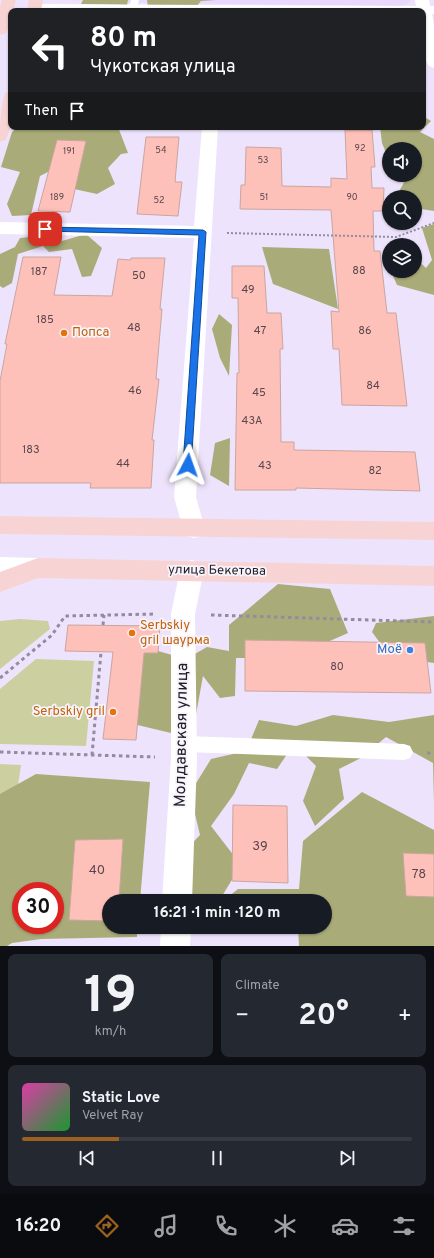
<!DOCTYPE html>
<html lang="en">
<head>
<meta charset="utf-8">
<style>
  :root { --surface:#171b24; --page:#242831; --text:#f1f3f6; --muted:#9ea1a6; --line:#363941; --accent:#9c6121 }
  body { margin:0; font-family:Overpass,sans-serif; background:var(--page); color:var(--text); height:100vh; display:flex; flex-direction:column; font-size:15px; white-space:nowrap }
  * { box-sizing:border-box; margin:0 }
  p { font-size:13px; color:var(--muted) }
  .icon { flex:none; width:22px; height:22px; fill:none; stroke:currentColor; stroke-width:2; stroke-linecap:round; stroke-linejoin:round }
  .map { position:relative; height:946px; overflow:hidden }
  .details { display:flex; flex-direction:column; gap:8px; padding:8px; background:#0d0f14; flex:1 }
  .details>* { flex:none }
  .banner { position:absolute; left:8px; top:8px; width:418px; height:122px; border-radius:8px; box-shadow:0 1px 3px #0004; background:#202124; color:#fff; overflow:hidden }
  .buttons { position:absolute; left:382px; top:142px; display:grid; gap:8px }
  .buttons a { display:grid; place-items:center; width:40px; height:40px; border-radius:50%; background:var(--surface); box-shadow:0 1px 3px #0004; font-size:20px }
  .speed { position:absolute; left:12px; top:882px; display:flex; gap:8px; font-size:20px; font-weight:700; text-align:center }
  .speed>* { display:grid; place-content:center; width:52px; height:52px; border-radius:50%; background:var(--surface); box-shadow:0 1px 3px #0004; line-height:1 }
  .speed .limit { border:6px solid #d22; background:#fff; color:#111 }
  .pin { position:absolute; display:grid; place-items:center; width:34px; height:34px; color:#fff; margin:-17px; border-radius:8px; box-shadow:0 2px 6px #0006 }
  .me { position:absolute; width:44px; margin:-22px; rotate:4deg; stroke-linejoin:round; filter:drop-shadow(0 0 3px #0008) }
  .turn { display:flex; align-items:center; gap:14px; height:84px; padding:0 16px; font-size:18px }
  .turn .icon { width:52px; height:52px; stroke-width:2.5 }
  .turn b { display:block; font-size:28px; line-height:34px }
  .then { display:flex; align-items:center; height:38px; padding:0 16px; background:#0003; gap:8px; font-size:15px }
  .big { font-size:30px; font-weight:700; line-height:1.1 }
  .details .widget { flex:1; display:flex; flex-direction:column; justify-content:center; gap:6px; min-width:0; padding:0 14px; border-radius:8px; background:var(--page) }
  .details .dial { align-items:center; gap:0 }
  .dial b { font-size:52px; line-height:1 }
  .song { display:flex; align-items:center; gap:12px }
  .cover { width:48px; height:48px; border-radius:6px; background:linear-gradient(135deg,hsl(320 70% 55%),hsl(130 70% 35%)) }
  .played { height:4px; border-radius:2px; background:linear-gradient(90deg,var(--accent) 25%,var(--line) 25%) }
  .keys { display:flex; justify-content:space-around; direction:ltr }
  .heat { display:flex; justify-content:space-between; align-items:center; font-size:22px; direction:ltr }
  .details .tiles { flex:1; display:grid; gap:8px; grid-template-columns:1fr 1fr }
  .widget:last-child { grid-column:span 2 }
  .trip { position:absolute; left:102px; top:894px; width:230px; height:40px; border-radius:20px; background:var(--surface); box-shadow:0 1px 3px #0004; font-weight:700; line-height:40px; text-align:center }
  .menu { display:flex; height:64px; justify-content:space-around; align-items:center; background:#090b0e; color:var(--muted) }
  .menu .icon { width:28px; height:28px }
  .menu .current { color:var(--accent) }
  .menu b { font-size:18px; color:var(--text) }
  .map>svg:first-child { display:block }
  .built { fill:#e9d8fe }
  .green { fill:#cccf9f }
  .forest { fill:#a9ac78; fill-rule:evenodd }
  .building { fill:#fec1b9; stroke:#caa5a0 }
  .lines { fill:none; stroke-linecap:round; stroke-linejoin:round }
  .path-far1 { stroke:#948b9e; stroke-width:2; stroke-dasharray:2 2; stroke-linecap:butt }
  .path { stroke:#948b9e; stroke-width:3; stroke-dasharray:3.5 3.5; stroke-linecap:butt }
  .service { fill:#fff; fill-rule:evenodd }
  .minor { fill:#fff; fill-rule:evenodd }
  .tertiary { fill:#fff; fill-rule:evenodd }
  .secondary { fill:#f7d4d3; fill-rule:evenodd }
  .route { fill:#1a73e8; stroke:#114b97 }
  .food-dot { fill:#e8710a; stroke:#f7f4fb; stroke-width:1.5 }
  .shop-dot { fill:#3f7fe0; stroke:#f7f4fb; stroke-width:1.5 }
  .labels { text-anchor:middle; dominant-baseline:central; stroke-width:3.5; stroke-linejoin:round; paint-order:stroke }
  .far-number-label { font-size:9px; fill:#59464c }
  .number-label { font-size:11px; fill:#59464c }
  .food-label { font-size:13px; fill:#c56008; stroke:#f7f4fb; text-anchor:start }
  .street-label { font-size:13px; fill:#221d28; stroke:#f7f4fb }
  .shop-label { font-size:13px; fill:#366cbe; stroke:#f7f4fb; text-anchor:end }
  .near-number-label { font-size:13px; fill:#59464c }
  .near-street-label { font-size:16px; fill:#221d28; stroke:#f7f4fb }
</style>
</head>
<body>
<div class="map">
<svg width="434" height="946" viewBox="0 0 434 946">
  <rect width="100%" height="100%" fill="#eee3fc"/>
  <path class="built" d="M61 0H411L408 4 398 6 145 3Z"/>
  <path class="green" d="M20 619 48 621 50 629 0 669V621Z
    M36 659 94 661 86 746 0 744V689Z
    M0 764 21 765 0 911Z"/>
  <path class="forest" d="M83 0H128L127 5 81 4Z
    M147 0H216L201 1 196 7H148Z
    M423 116 431 121 420 132 434 139V211L421 209 415 206V197H396L408 175H415V149H389V160L382 143 380 127H423Z
    M18 127H118L128 153 121 154 108 168 115 184 97 194 65 187 52 170 40 176 31 215 12 216 7 204 20 172 1 167 12 132Z
    M434 224V295L397 285 393 276 397 271H415V257L426 268 432 260 422 228Z
    M86 234 102 248 91 276 82 277 72 249 49 252 43 246 18 254 12 283 3 288 0 286V254L15 247 20 238 50 235 62 241Z
    M262 247 329 249 338 309 273 284Z
    M219 314 232 325 229 376 220 358 212 329Z
    M230 438 229 486 210 475 215 443Z
    M278 584 330 589 348 633 291 658H236L235 696 220 698 203 676 195 720 171 733 125 722 137 645 186 659 207 647 229 651V625Z
    M434 616V663L408 659 386 651 372 632 376 623Z
    M333 715 389 722 434 715V804L433 763 386 737 361 758 339 769 344 799 315 826 303 801 316 766 294 744 277 769 249 763 234 794 211 826 241 865 219 901H189L176 860 200 835 190 793 211 759 246 751 259 720 296 726Z
    M36 774 150 782 140 901H109V927H137V937L41 939 12 943 7 946H0V794ZM21 891H55V925H21Z
    M362 792 434 830V946H299L298 927H325V901H223L238 889H299L303 841Z"/>
  <path class="building" d="M345 130H372L375 167H371L372 188H384L383 211H373L374 251H380L387 313H396L407 406 342 405 339 349H333L331 311 339 312 331 210 240 209 241 185H245L246 147 281 148 282 186 331 187V178L347 179Z
    M146 137H179L175 182H182L178 216 137 214Z
    M57 140 86 141 70 212 38 211Z
    M23 257H61L54 295 112 296 118 259 131 260V258H165L160 309H162L156 379H159L152 440H154L151 488H90L91 483H0V381L7 344H5Z
    M232 266H264L267 313H281L283 349H280L281 442H294V450L415 452 420 491 296 488V490H235L237 373H239L238 298H232Z
    M68 625 160 626 158 653H144L136 740 103 739 113 652 65 651Z
    M245 640 425 643 431 693 245 691Z
    M233 805 287 806 288 883 232 881Z
    M123 839 119 901H109V921L69 920 75 840Z
    M403 853 434 854V897L406 896Z"/>
  <g class="lines">
    <path class="path-far1" d="M227 233 396 237 434 223"/>
    <path class="path" d="M211 615 434 622
      M103 625 104 615
      M0 678 52 635 65 616 156 614
      M0 752 155 757
      M427 753H434
      M92 755 101 652"/>
    <path class="service" d="M131 0H139L136 10H130L129 8Z
      M184 736 404 744 410 746 413 752 410 758 404 760 184 752 178 750 176 744 178 738Z"/>
    <path class="minor" d="M415 0H429L430 6H434V14H432L434 25V68L429 66C420 54 423 26 423 11H29L27 8 29 5 34 4 416 6Z
      M202 127H218L196 497 205 529 202 536 194 538 186 536 183 529 174 497 194 238 0 234V222L194 226Z
      M192 560 200 563 204 570 195 614 197 758 192 901H162L171 758V614L180 570 184 563Z
      M161 927H191L190 946H160Z"/>
    <path class="tertiary" d="M0 557 38 558 46 561 50 568 46 575 38 578 0 577Z"/>
    <path class="secondary" d="M2 0H16L13 11H11C11 19 10 28 5 34L0 35V7Z
      M29 0H43L41 11H27Z
      M11 91V126L6 140 0 142C0 127 0 106 5 93Z
      M0 516 434 522V540L0 534Z
      M38 558 434 566V586L38 578 0 592V572Z"/>
  </g>
  <path class="route" d="M42 227 203 230 206 232 191 468 188 469 183 465 199 235 45 231 41 229Z"/>
  <g class="food-dot">
    <circle cx="64" cy="333" r="4"/>
    <circle cx="132" cy="633" r="4"/>
    <circle cx="113" cy="712" r="4"/>
  </g>
  <circle class="shop-dot" cx="410" cy="650" r="4"/>
  <g class="labels">
    <g class="far-number-label">
      <text x="360" y="148">92</text>
      <text x="161" y="150">54</text>
      <text x="69" y="151">191</text>
      <text x="263" y="160">53</text>
      <text x="57" y="197">189</text>
      <text x="264" y="197">51</text>
      <text x="352" y="197">90</text>
      <text x="159" y="200">52</text>
    </g>
    <g class="number-label">
      <text x="359" y="271">88</text>
      <text x="39" y="272">187</text>
      <text x="139" y="276">50</text>
      <text x="248" y="290">49</text>
      <text x="45" y="320">185</text>
      <text x="134" y="328">48</text>
      <text x="260" y="331">47</text>
      <text x="365" y="331">86</text>
      <text x="373" y="386">84</text>
      <text x="135" y="391">46</text>
      <text x="259" y="393">45</text>
      <text x="252" y="421">43А</text>
      <text x="31" y="450">183</text>
      <text x="123" y="464">44</text>
      <text x="265" y="466">43</text>
      <text x="375" y="471">82</text>
      <text x="337" y="667">80</text>
    </g>
    <g class="food-label">
      <text x="72" y="333">Попса</text>
      <text x="140" y="626">Serbskiy<tspan x="140" dy="15">gril шаурма</tspan></text>
      <text x="105" y="712" text-anchor="end">Serbskiy gril</text>
    </g>
    <g class="street-label">
      <text transform="translate(217 571) rotate(1)">улица Бекетова</text>
    </g>
    <g class="shop-label">
      <text x="402" y="650">Моё</text>
    </g>
    <g class="near-number-label">
      <text x="260" y="847">39</text>
      <text x="97" y="871">40</text>
      <text x="419" y="875">78</text>
    </g>
    <g class="near-street-label">
      <text transform="translate(182 735) rotate(-89)">Молдавская улица</text>
    </g>
  </g>
</svg>
<div class="buttons">
<a><svg class="icon" aria-label="sound" viewBox="0 0 24 24"><path d="M4 9h4l5-4v14l-5-4H4zM17 9q2 3 0 6"/></svg></a>
<a><svg class="icon" aria-label="search" viewBox="0 0 24 24"><circle cx="10" cy="10" r="6"/><path d="M15 15l6 6"/></svg></a>
<a><svg class="icon" aria-label="layers" viewBox="0 0 24 24"><path d="M12 4l9 5-9 5-9-5zM3 14l9 5 9-5"/></svg></a>
</div>
<div class="speed"><div class="limit">30</div></div>
<div class="pin" style="left:45px;top:229px;background:#d93025"><svg class="icon" aria-label="arrive" viewBox="0 0 24 24"><path d="M6 21V4h12l-3 4 3 4H6"/></svg></div>
<svg class="me" style="left:188px;top:465px" viewBox="-20 -20 40 40"><path d="M0-17L14 15 0 8-14 15z" fill="#1a73e8" stroke="#fff" stroke-width="4"/></svg>
<div class="trip">16:21 · 1 min · 120 m</div>
<div class="banner">
<div class="turn"><svg class="icon" aria-label="left" viewBox="0 0 24 24"><path d="M17 20v-9H6M10 6l-5 5 5 5"/></svg><div><b>80 m</b>Чукотская улица</div></div>
<div class="then">Then<svg class="icon" aria-label="arrive" viewBox="0 0 24 24"><path d="M6 21V4h12l-3 4 3 4H6"/></svg></div>
</div>
</div>
<section class="details">
<div class="tiles">
<div class="widget dial"><b>19</b><p>km/h</p></div>
<div class="widget"><p>Climate</p>
<div class="heat"><a>−</a><b class="big">20°</b><a>+</a></div>
</div>
<div class="widget">
<div class="song"><i class="cover"></i><div><b>Static Love</b><p>Velvet Ray</p></div></div>
<div class="played"></div>
<div class="keys"><svg class="icon" aria-label="previous" viewBox="0 0 24 24"><path d="M18 5L8 12l10 7zM5 5v14"/></svg><svg class="icon" aria-label="pause" viewBox="0 0 24 24"><path d="M8 5v14M16 5v14"/></svg><svg class="icon" aria-label="next" viewBox="0 0 24 24"><path d="M6 5l10 7-10 7zM19 5v14"/></svg></div>
</div>
</div>
</section>
<nav class="menu">
<b>16:20</b>
<svg class="icon current" aria-label="directions" viewBox="0 0 24 24"><path d="M12 3l9 9-9 9-9-9zM9 14v-3h6M13 9l2 2-2 2"/></svg>
<svg class="icon" aria-label="music" viewBox="0 0 24 24"><path d="M9 18V5l10-2v13"/><circle cx="6" cy="18" r="3"/><circle cx="16" cy="16" r="3"/></svg>
<svg class="icon" aria-label="phone" viewBox="0 0 24 24"><path d="M5 4h4l2 5-3 2q2 4 5 5l2-3 5 2v4C11 20 4 13 5 4z"/></svg>
<svg class="icon" aria-label="climate" viewBox="0 0 24 24"><path d="M12 3v18M4 7l16 10M4 17L20 7"/></svg>
<svg class="icon" aria-label="car" viewBox="0 0 24 24"><path d="M5 17H2v-5l4-1 3-4h7l3 4 3 1v5h-3M9 17h6M6 11h13"/><circle cx="7" cy="17" r="2"/><circle cx="17" cy="17" r="2"/></svg>
<svg class="icon" aria-label="filters" viewBox="0 0 24 24"><path d="M4 7h16M4 17h16"/><circle cx="9" cy="7" r="2"/><circle cx="15" cy="17" r="2"/></svg>
</nav>
</body>
</html>
